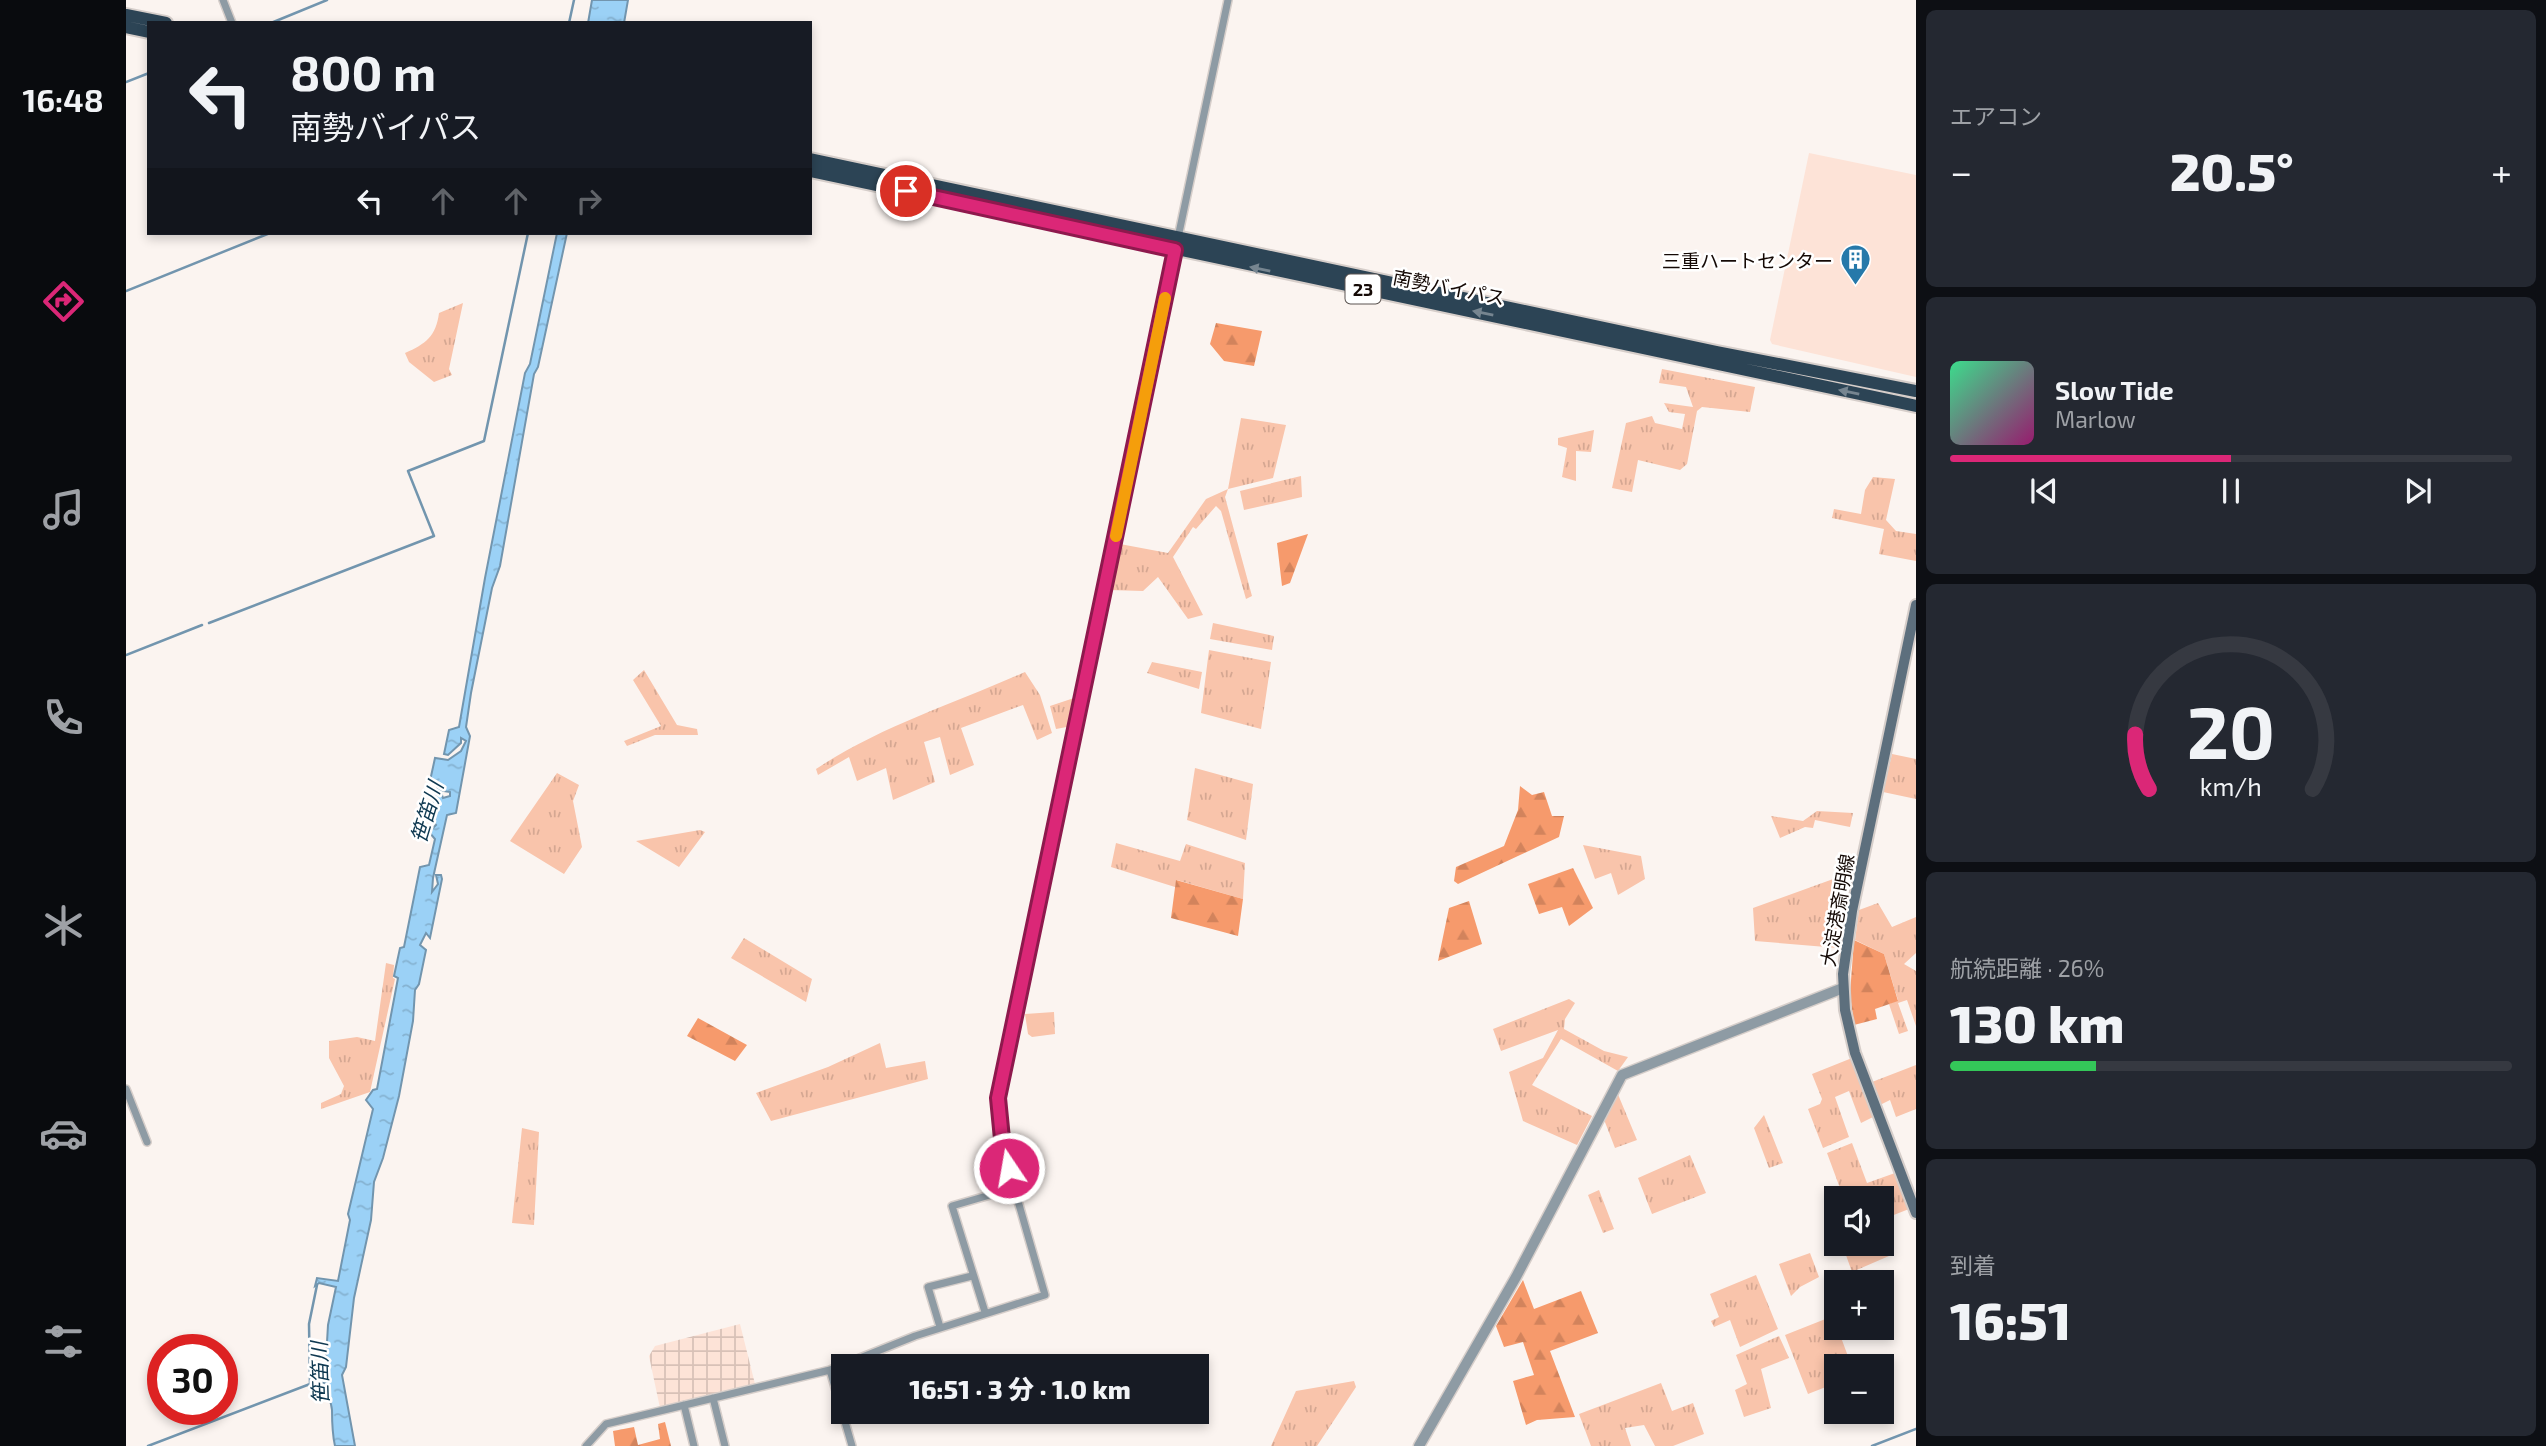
<!DOCTYPE html>
<html lang="ja">
<head>
<meta charset="utf-8">
<style>
  :root { --surface:#171b24; --page:#242831; --text:#f1f3f6; --muted:#9ea1a6; --line:#363941; --accent:#db2777 }
  body { margin:0; font-family:"Exo 2","Noto Sans JP",sans-serif; background:var(--page); color:var(--text); height:100vh; display:flex; flex-direction:column; font-size:26px; white-space:nowrap }
  * { box-sizing:border-box; margin:0 }
  p { font-size:23px; color:var(--muted) }
  .icon { flex:none; width:38px; height:38px; fill:none; stroke:currentColor; stroke-width:2; stroke-linecap:round; stroke-linejoin:round }
  .map { position:relative; flex:1; overflow:hidden }
  .panel { display:flex; flex-direction:column; gap:10px; padding:10px; background:#0d0f14; width:630px }
  .panel>* { flex:none }
  .top-card { position:absolute; left:21px; top:21px; width:665px; height:214px; border-radius:0px; box-shadow:0 4px 10px #0003; background:#171b24; color:var(--text); overflow:hidden }
  .controls { position:absolute; left:1698px; top:1186px; display:grid; gap:14px }
  .controls a { display:grid; place-items:center; width:70px; height:70px; border-radius:0px; background:var(--surface); box-shadow:0 4px 10px #0003; font-size:35px }
  .speed { position:absolute; left:21px; top:1334px; display:flex; gap:14px; font-size:35px; font-weight:700; text-align:center }
  .speed>* { display:grid; place-content:center; width:91px; height:91px; border-radius:50%; background:var(--surface); box-shadow:0 4px 10px #0003; line-height:1 }
  .speed .limit { border:10px solid #d22; background:#fff; color:#111 }
  .pin { position:absolute; display:grid; place-items:center; width:60px; height:60px; color:#fff; margin:-30px; border:4px solid #fff; border-radius:50%; box-shadow:0 2px 7px #0007 }
  .me { position:absolute; width:77px; margin:-38px; rotate:348deg; stroke-linejoin:round; filter:drop-shadow(0 0 5px #0008) }
  .turn { display:flex; align-items:center; gap:24px; height:147px; padding:0 28px; font-size:32px }
  .turn .icon { width:91px; height:91px; stroke-width:2.5 }
  .turn b { display:block; font-size:49px; line-height:60px }
  .lanes { display:flex; align-items:center; height:66px; padding:0 28px; background:#0003; justify-content:center; gap:35px; direction:ltr }
  .lanes .off { opacity:.35 }
  .big { font-size:52px; font-weight:800; line-height:1.1 }
  .panel .card { flex:1; display:flex; flex-direction:column; justify-content:center; gap:10px; min-width:0; padding:0 24px; border-radius:10px; background:var(--page) }
  .panel .dial { align-items:center; gap:0 }
  .dial svg { height:182px; overflow:visible; fill:none; stroke:var(--line); stroke-width:7; stroke-linecap:round; text-anchor:middle }
  .dial text { fill:var(--text); stroke:none }
  .song { display:flex; align-items:center; gap:21px }
  .cover { width:84px; height:84px; border-radius:10px; background:linear-gradient(135deg,hsl(150 70% 55%),hsl(320 70% 35%)) }
  .played { height:7px; border-radius:4px; background:linear-gradient(90deg,var(--accent) 50%,var(--line) 50%) }
  .keys { display:flex; justify-content:space-around; direction:ltr }
  .heat { display:flex; justify-content:space-between; align-items:center; font-size:38px; direction:ltr }
  .charge { height:10px; border-radius:5px; background:linear-gradient(90deg,#34c759 26%,var(--line) 0) }
  .trip { position:absolute; left:705px; top:1354px; width:378px; height:70px; border-radius:0px; background:var(--surface); box-shadow:0 4px 10px #0003; font-weight:800; line-height:70px; text-align:center }
  main { display:flex; flex:1; min-height:0 }
  .tab-bar { display:flex; flex-direction:column; width:126px; justify-content:space-around; align-items:center; background:#090b0e; color:var(--muted) }
  .tab-bar .icon { width:49px; height:49px }
  .tab-bar .on { color:var(--accent) }
  .tab-bar b { font-size:32px; color:var(--text) }
  .map>svg:first-child { display:block }
  .built { fill:#fde3d7 }
  .industrial { fill:url(#industrial-grid) }
  .grass { fill:url(#grass-tufts) }
  .forest { fill:url(#forest-firs) }
  .water { fill:url(#water-ripples); stroke:#7295ae; stroke-width:2 }
  .lines { fill:none; stroke-linecap:round; stroke-linejoin:round }
  .stream { stroke:#7295ae; stroke-width:2.5 }
  .minor-casing { stroke:#d6ceca; stroke-width:10 }
  .tertiary-casing { stroke:#d6ceca; stroke-width:13 }
  .secondary-casing { stroke:#d6ceca; stroke-width:14 }
  .trunk-casing { stroke:#d6ceca; stroke-width:16 }
  .minor { stroke:#8e9ba4; stroke-width:7 }
  .tertiary { stroke:#8e9ba4; stroke-width:10 }
  .secondary { stroke:#5d6f7d; stroke-width:10 }
  .trunk { stroke:#2c4455; stroke-width:12 }
  .oneway { fill:#768590 }
  .route-casing { stroke:#8e194d; stroke-width:18 }
  .route { stroke:#db2777; stroke-width:12 }
  .slow { stroke:#f59e0b; stroke-width:12 }
  .labels { text-anchor:middle; dominant-baseline:central; stroke-width:5; stroke-linejoin:round; paint-order:stroke }
  .shield { fill:#fff; stroke:#5a5350; stroke-width:2 }
  .shield-label { font-size:18px; font-weight:bold; fill:#140905 }
  .poi-label { font-size:19px; fill:#140905; stroke:#fff; text-anchor:end }
  .street-label { font-size:19px; fill:#140905; stroke:#fff }
  .water-label { font-size:21px; font-style:italic; fill:#0f3951; stroke:#fff }
</style>
</head>
<body>
<main>
<nav class="tab-bar">
<b>16:48</b>
<svg class="icon on" aria-label="directions" viewBox="0 0 24 24"><path d="M12 3l9 9-9 9-9-9zM9 14v-3h6M13 9l2 2-2 2"/></svg>
<svg class="icon" aria-label="music" viewBox="0 0 24 24"><path d="M9 18V5l10-2v13"/><circle cx="6" cy="18" r="3"/><circle cx="16" cy="16" r="3"/></svg>
<svg class="icon" aria-label="phone" viewBox="0 0 24 24"><path d="M5 4h4l2 5-3 2q2 4 5 5l2-3 5 2v4C11 20 4 13 5 4z"/></svg>
<svg class="icon" aria-label="climate" viewBox="0 0 24 24"><path d="M12 3v18M4 7l16 10M4 17L20 7"/></svg>
<svg class="icon" aria-label="car" viewBox="0 0 24 24"><path d="M5 17H2v-5l4-1 3-4h7l3 4 3 1v5h-3M9 17h6M6 11h13"/><circle cx="7" cy="17" r="2"/><circle cx="17" cy="17" r="2"/></svg>
<svg class="icon" aria-label="filters" viewBox="0 0 24 24"><path d="M4 7h16M4 17h16"/><circle cx="9" cy="7" r="2"/><circle cx="15" cy="17" r="2"/></svg>
</nav>
<div class="map">
<svg width="1790" height="1446" viewBox="0 0 1790 1446">
  <defs>
    <pattern id="industrial-grid" width="8" height="8" patternUnits="userSpaceOnUse" patternTransform="scale(1.75)"><rect width="8" height="8" fill="#fde3d7"/><path d="M0 4h8M4 0v8" fill="none" stroke="#d8c1b7"/></pattern>
    <pattern id="grass-tufts" width="24" height="20" patternUnits="userSpaceOnUse" patternTransform="scale(1.75)"><rect width="24" height="20" fill="#f9c4ab"/><path d="M3 7l-1-3M5 7V3M7 7l1-3M15 17l-1-3M17 17v-4M19 17l1-3" fill="none" stroke="#d5a792"/></pattern>
    <pattern id="forest-firs" width="22" height="20" patternUnits="userSpaceOnUse" patternTransform="scale(1.75)"><rect width="22" height="20" fill="#f69a6c"/><path d="M5 1l3.5 6h-7zM16 11l3.5 6h-7z" fill="#d2835c"/></pattern>
    <pattern id="water-ripples" width="26" height="14" patternUnits="userSpaceOnUse" patternTransform="scale(1.75)"><rect width="26" height="14" fill="#9bd1f6"/><path d="M2 4q2-2 4 0t4 0M15 11q2-2 4 0t4 0" fill="none" stroke="#85b2d1"/></pattern>
  </defs>
  <rect width="100%" height="100%" fill="#fbf4f0"/>
  <path class="built" d="M1683 153 1790 175V377L1646 344 1644 340Z"/>
  <path class="industrial" d="M614 1324 629 1384 534 1408 523 1356 529 1346Z"/>
  <path class="grass" d="M337 303 323 369 326 375 308 382 283 362 279 353C300 344 310 336 313 313Z
    M1536 369 1629 387 1624 412 1576 407 1571 411 1561 464 1554 470 1512 460 1506 492 1486 488 1500 423 1526 416 1529 423 1556 429 1559 414 1543 412 1538 403 1567 407 1560 387 1533 383Z
    M1115 418 1160 425 1147 478 1102 489 1099 497 1126 596 1120 599 1095 511 1090 506 1070 529 1067 527 1047 557 1077 615 1062 619 1032 577 1017 591 983 590 994 544 1042 553 1080 499 1102 489Z
    M1468 430 1465 452 1450 451V481L1436 477 1441 448 1432 445V438Z
    M1175 476 1176 497 1118 510 1114 491Z
    M1747 477 1769 479 1760 520 1770 531 1790 534V561L1753 554 1758 529 1706 518 1708 509 1735 514 1739 490Z
    M1087 623 1148 636 1146 650 1084 639Z
    M1083 650 1145 662 1135 729 1075 713Z
    M1026 662 1076 672 1073 689 1021 673Z
    M518 670 551 725 571 729 572 735H529L501 746 498 741 535 726 507 680Z
    M899 672 914 695 926 733 911 740 897 705 835 728 848 765 824 775 814 737 798 742 809 782 767 800 760 768 731 781 723 757 692 775 690 769C755 726 828 704 899 672Z
    M954 696 946 726 930 729 924 706Z
    M1766 754 1790 759V799L1757 792Z
    M1069 768 1127 784 1120 840 1061 820Z
    M431 773 453 785 447 801 456 847 438 874 384 841Z
    M1691 811 1727 813 1724 827 1689 820 1687 828 1679 827 1654 838 1645 816 1677 821Z
    M574 830 579 832 553 867 510 841Z
    M990 843 1054 861 1060 844 1119 863 1117 899 1051 880 1049 887 985 867Z
    M1457 845 1515 856 1519 879 1492 895 1485 873 1469 879Z
    M1710 878 1703 908 1722 910 1712 948 1629 941 1627 908Z
    M1752 903 1766 927 1790 917V953L1778 964 1790 971V1026L1781 1000 1772 1003 1782 1031 1773 1034 1763 1004 1772 1000 1758 954 1729 940 1733 910Z
    M618 938 686 979 680 1002 605 958Z
    M260 963 268 965 267 978 269 979 244 1092 195 1109V1103L215 1094 218 1086 203 1058V1041L231 1037 249 1041Z
    M1443 999 1449 1003 1439 1019 1438 1029 1478 1051 1502 1057 1492 1071 1435 1039 1406 1085 1466 1116 1451 1145 1397 1121 1383 1072 1417 1058 1432 1030 1375 1051 1367 1029Z
    M928 1012 929 1034 906 1037 902 1034 899 1014Z
    M754 1043 760 1068 799 1061 802 1079 645 1121 630 1093 702 1067Z
    M1726 1058 1747 1117 1735 1123 1723 1091 1709 1097 1723 1137 1697 1148 1682 1109 1694 1104 1696 1099 1686 1074Z
    M1790 1065V1109L1770 1117 1764 1100 1754 1105 1746 1082Z
    M1491 1092 1511 1140 1489 1148 1477 1117Z
    M1638 1115 1657 1163 1643 1168 1628 1128Z
    M396 1128 413 1132 408 1225 386 1223Z
    M1726 1143 1741 1183 1769 1173 1783 1209 1755 1220V1199H1742L1740 1193 1718 1199 1701 1153Z
    M1564 1155 1580 1193 1526 1214 1512 1178Z
    M1473 1190 1488 1229 1477 1233 1462 1195Z
    M1755 1237 1763 1256 1726 1272 1716 1244H1755Z
    M1684 1253 1693 1277 1674 1287 1665 1296 1653 1264Z
    M1630 1275 1652 1329 1614 1347 1604 1320 1588 1327 1585 1321 1593 1317 1584 1294Z
    M1707 1316 1726 1367H1710V1383L1682 1394 1659 1335Z
    M1653 1336 1663 1358 1635 1369 1645 1408 1618 1417 1609 1390 1621 1384 1610 1355Z
    M1228 1381 1230 1387 1191 1446H1145L1170 1391Z
    M1535 1383 1546 1411 1567 1403 1578 1434 1547 1446H1529L1518 1425 1499 1428 1505 1446H1465L1453 1414Z"/>
  <path class="forest" d="M1090 323 1136 331 1128 366 1098 361 1084 344Z
    M1182 534 1164 583 1156 586 1151 543Z
    M1394 786 1406 795 1418 792 1426 816H1438L1433 837 1332 884 1328 881 1330 867 1378 846 1392 810Z
    M1447 868 1467 908 1443 926 1436 907 1413 914 1402 884Z
    M1050 880 1117 899 1112 936 1045 918Z
    M1343 901 1356 944 1312 961 1323 908Z
    M1728 940 1758 954 1772 1001 1749 1009 1751 1019 1728 1025 1724 994Z
    M572 1018 621 1045 609 1061 561 1036Z
    M1397 1280 1408 1309 1455 1291 1472 1333 1424 1351 1449 1417 1411 1420 1400 1425 1387 1381 1408 1375 1397 1342 1378 1347 1370 1326Z
    M539 1422 545 1446H489L487 1431 508 1427 512 1445 534 1439 532 1424Z"/>
  <path class="water" d="M466 0H502L498 23H462Z
    M431 233H441L412 367 408 374 374 566 366 588 345 693 340 727 344 736 330 813 321 815 307 878 306 892 312 884 310 875H315L316 879 304 938 300 933 294 945 300 950 293 984 289 990 287 1021 273 1096 257 1158 248 1182 245 1220 228 1298 220 1367 216 1375 229 1446H209C206 1433 206 1423 206 1410 205 1399 200 1394 199 1383L193 1382 199 1377 202 1325 210 1287 193 1283 189 1286 191 1278 212 1281 224 1220 222 1214 247 1109 240 1100 247 1090 251 1089 272 978 268 976 274 948 278 947 294 867 303 865 309 839 303 832 310 825 305 819 309 795 315 792 317 798 324 796V792L311 790 312 782 304 781 309 758 322 760 335 751 340 741 335 738V743L322 755 318 754 323 730 333 727 359 578 399 373 404 364Z"/>
  <g class="lines">
    <path class="stream" d="M145 23 201 0
      M443 23 448 0
      M0 82 23 73
      M0 291 144 233
      M83 623 308 536 282 471 358 441 402 233
      M0 655 76 625
      M22 1446 184 1384 183 1324 191 1285
      M1746 1446 1790 1429"/>
    <defs>
      <path id="minor" d="M97 0 106 23
        M0 1089 21 1142
        M859 1312 826 1206 888 1188
        M814 1327 802 1287 846 1276
        M704 1370 726 1446
        M587 1398 599 1446
        M558 1405 568 1446
        M460 1446 480 1424 704 1370 789 1336 919 1295 877 1149 871 1098 1102 0"/>
      <path id="tertiary" d="M1293 1446 1390 1277 1496 1075 1717 988"/>
      <path id="secondary" d="M1790 605 1726 911 1717 974 1719 1010 1729 1053 1790 1213"/>
      <path id="trunk" d="M0 15 40 23
        M0 27 23 32
        M684 159 1591 352 1790 391
        M684 171 1790 406"/>
    </defs>
    <use href="#minor" class="minor-casing"/>
    <use href="#tertiary" class="tertiary-casing"/>
    <use href="#secondary" class="secondary-casing"/>
    <use href="#trunk" class="trunk-casing"/>
    <use href="#minor" class="minor"/>
    <use href="#tertiary" class="tertiary"/>
    <use href="#secondary" class="secondary"/>
    <use href="#trunk" class="trunk"/>
  </g>
  <defs><path id="oneway-solid" d="M-6-.8H1V-3.2L6.5 0L1 3.2V.8H-6Z" transform="scale(1.75)"/></defs>
  <g class="oneway">
    <use href="#oneway-solid" transform="translate(1134 269) rotate(-168)"/>
    <use href="#oneway-solid" transform="translate(1357 313) rotate(-169)"/>
    <use href="#oneway-solid" transform="translate(1723 392) rotate(-168)"/>
  </g>
  <g class="lines">
    <defs>
      <path id="route" d="M780 191 1049 250 872 1098 877 1149 883 1168"/>
    </defs>
    <use href="#route" class="route-casing"/>
    <use href="#route" class="route"/>
    <path class="slow" d="M990 536 1039 298"/>
  </g>
  <defs>
    <symbol id="building-pin" viewBox="-11 -11 22 30"><path d="M0 17L-7.5 6A9.5 9.5 0 1 1 7.5 6Z" fill="#2679aa" stroke="#fff"/><path d="M-4-6H4V6H1V3H-1V6H-4ZM-2.5-4.3h1.7v1.8h-1.7ZM.8-4.3h1.7v1.8H.8ZM-2.5-1h1.7V.8h-1.7ZM.8-1h1.7V.8H.8Z" fill="#fff"/></symbol>
  </defs>
  <g fill-rule="evenodd">
    <use href="#building-pin" x="1712" y="242" width="35" height="47"/>
  </g>
  <g class="labels">
    <rect class="shield" x="1219.5" y="274.5" width="35" height="29" rx="5"/>
    <g class="shield-label">
      <text x="1237" y="289">23</text>
    </g>
    <g class="poi-label">
      <text x="1707" y="260">三重ハートセンター</text>
    </g>
    <g class="street-label">
      <text transform="translate(1323 287) rotate(11)">南勢バイパス</text>
      <text transform="translate(1711 910) rotate(-80)">大淀港斎明線</text>
    </g>
    <g class="water-label">
      <text transform="translate(300 812) rotate(-73)">笹笛川</text>
      <text transform="translate(193 1373) rotate(-92)">笹笛川</text>
    </g>
  </g>
</svg>
<div class="controls">
<a><svg class="icon" aria-label="sound" viewBox="0 0 24 24"><path d="M4 9h4l5-4v14l-5-4H4zM17 9q2 3 0 6"/></svg></a>
<a>+</a>
<a>−</a>
</div>
<div class="speed"><div class="limit">30</div></div>
<div class="pin" style="left:780px;top:191px;background:#d93025"><svg class="icon" aria-label="arrive" viewBox="0 0 24 24"><path d="M6 21V4h12l-3 4 3 4H6"/></svg></div>
<svg class="me" style="left:883px;top:1168px" viewBox="-20 -20 40 40"><circle r="17" fill="#db2777" stroke="#fff" stroke-width="3"/><path d="M0-11L8 9 0 5-8 9z" fill="#fff"/></svg>
<div class="trip">16:51 · 3 分 · 1.0 km</div>
<div class="top-card">
<div class="turn"><svg class="icon" aria-label="left" viewBox="0 0 24 24"><path d="M17 20v-9H6M10 6l-5 5 5 5"/></svg><div><b>800 m</b>南勢バイパス</div></div>
<div class="lanes"><svg class="icon" aria-label="left" viewBox="0 0 24 24"><path d="M17 20v-9H6M10 6l-5 5 5 5"/></svg><svg class="icon off" aria-label="ahead" viewBox="0 0 24 24"><path d="M12 20V5M6 11l6-6 6 6"/></svg><svg class="icon off" aria-label="ahead" viewBox="0 0 24 24"><path d="M12 20V5M6 11l6-6 6 6"/></svg><svg class="icon off" aria-label="right" viewBox="0 0 24 24"><path d="M7 20v-9h11M14 6l5 5-5 5"/></svg></div>
</div>
</div>
<section class="panel">
<div class="card"><p>エアコン</p>
<div class="heat"><a>−</a><b class="big">20.5°</b><a>+</a></div>
</div>
<div class="card">
<div class="song"><i class="cover"></i><div><b>Slow Tide</b><p>Marlow</p></div></div>
<div class="played"></div>
<div class="keys"><svg class="icon" aria-label="previous" viewBox="0 0 24 24"><path d="M18 5L8 12l10 7zM5 5v14"/></svg><svg class="icon" aria-label="pause" viewBox="0 0 24 24"><path d="M8 5v14M16 5v14"/></svg><svg class="icon" aria-label="next" viewBox="0 0 24 24"><path d="M6 5l10 7-10 7zM19 5v14"/></svg></div>
</div>
<div class="card dial"><svg viewBox="0 0 100 80">
<path d="M14 69A42 42 0 1 1 86 69"/>
<path d="M14 69A42 42 0 0 1 8 45" stroke="#db2777"/>
<text x="50" y="56" font-size="32" font-weight="700">20</text>
<text x="50" y="72" font-size="11">km/h</text>
</svg></div>
<div class="card"><p>航続距離 · 26%</p><b class="big">130 km</b><div class="charge"></div></div>
<div class="card"><p>到着</p><b class="big">16:51</b></div>
</section>
</main>
</body>
</html>
